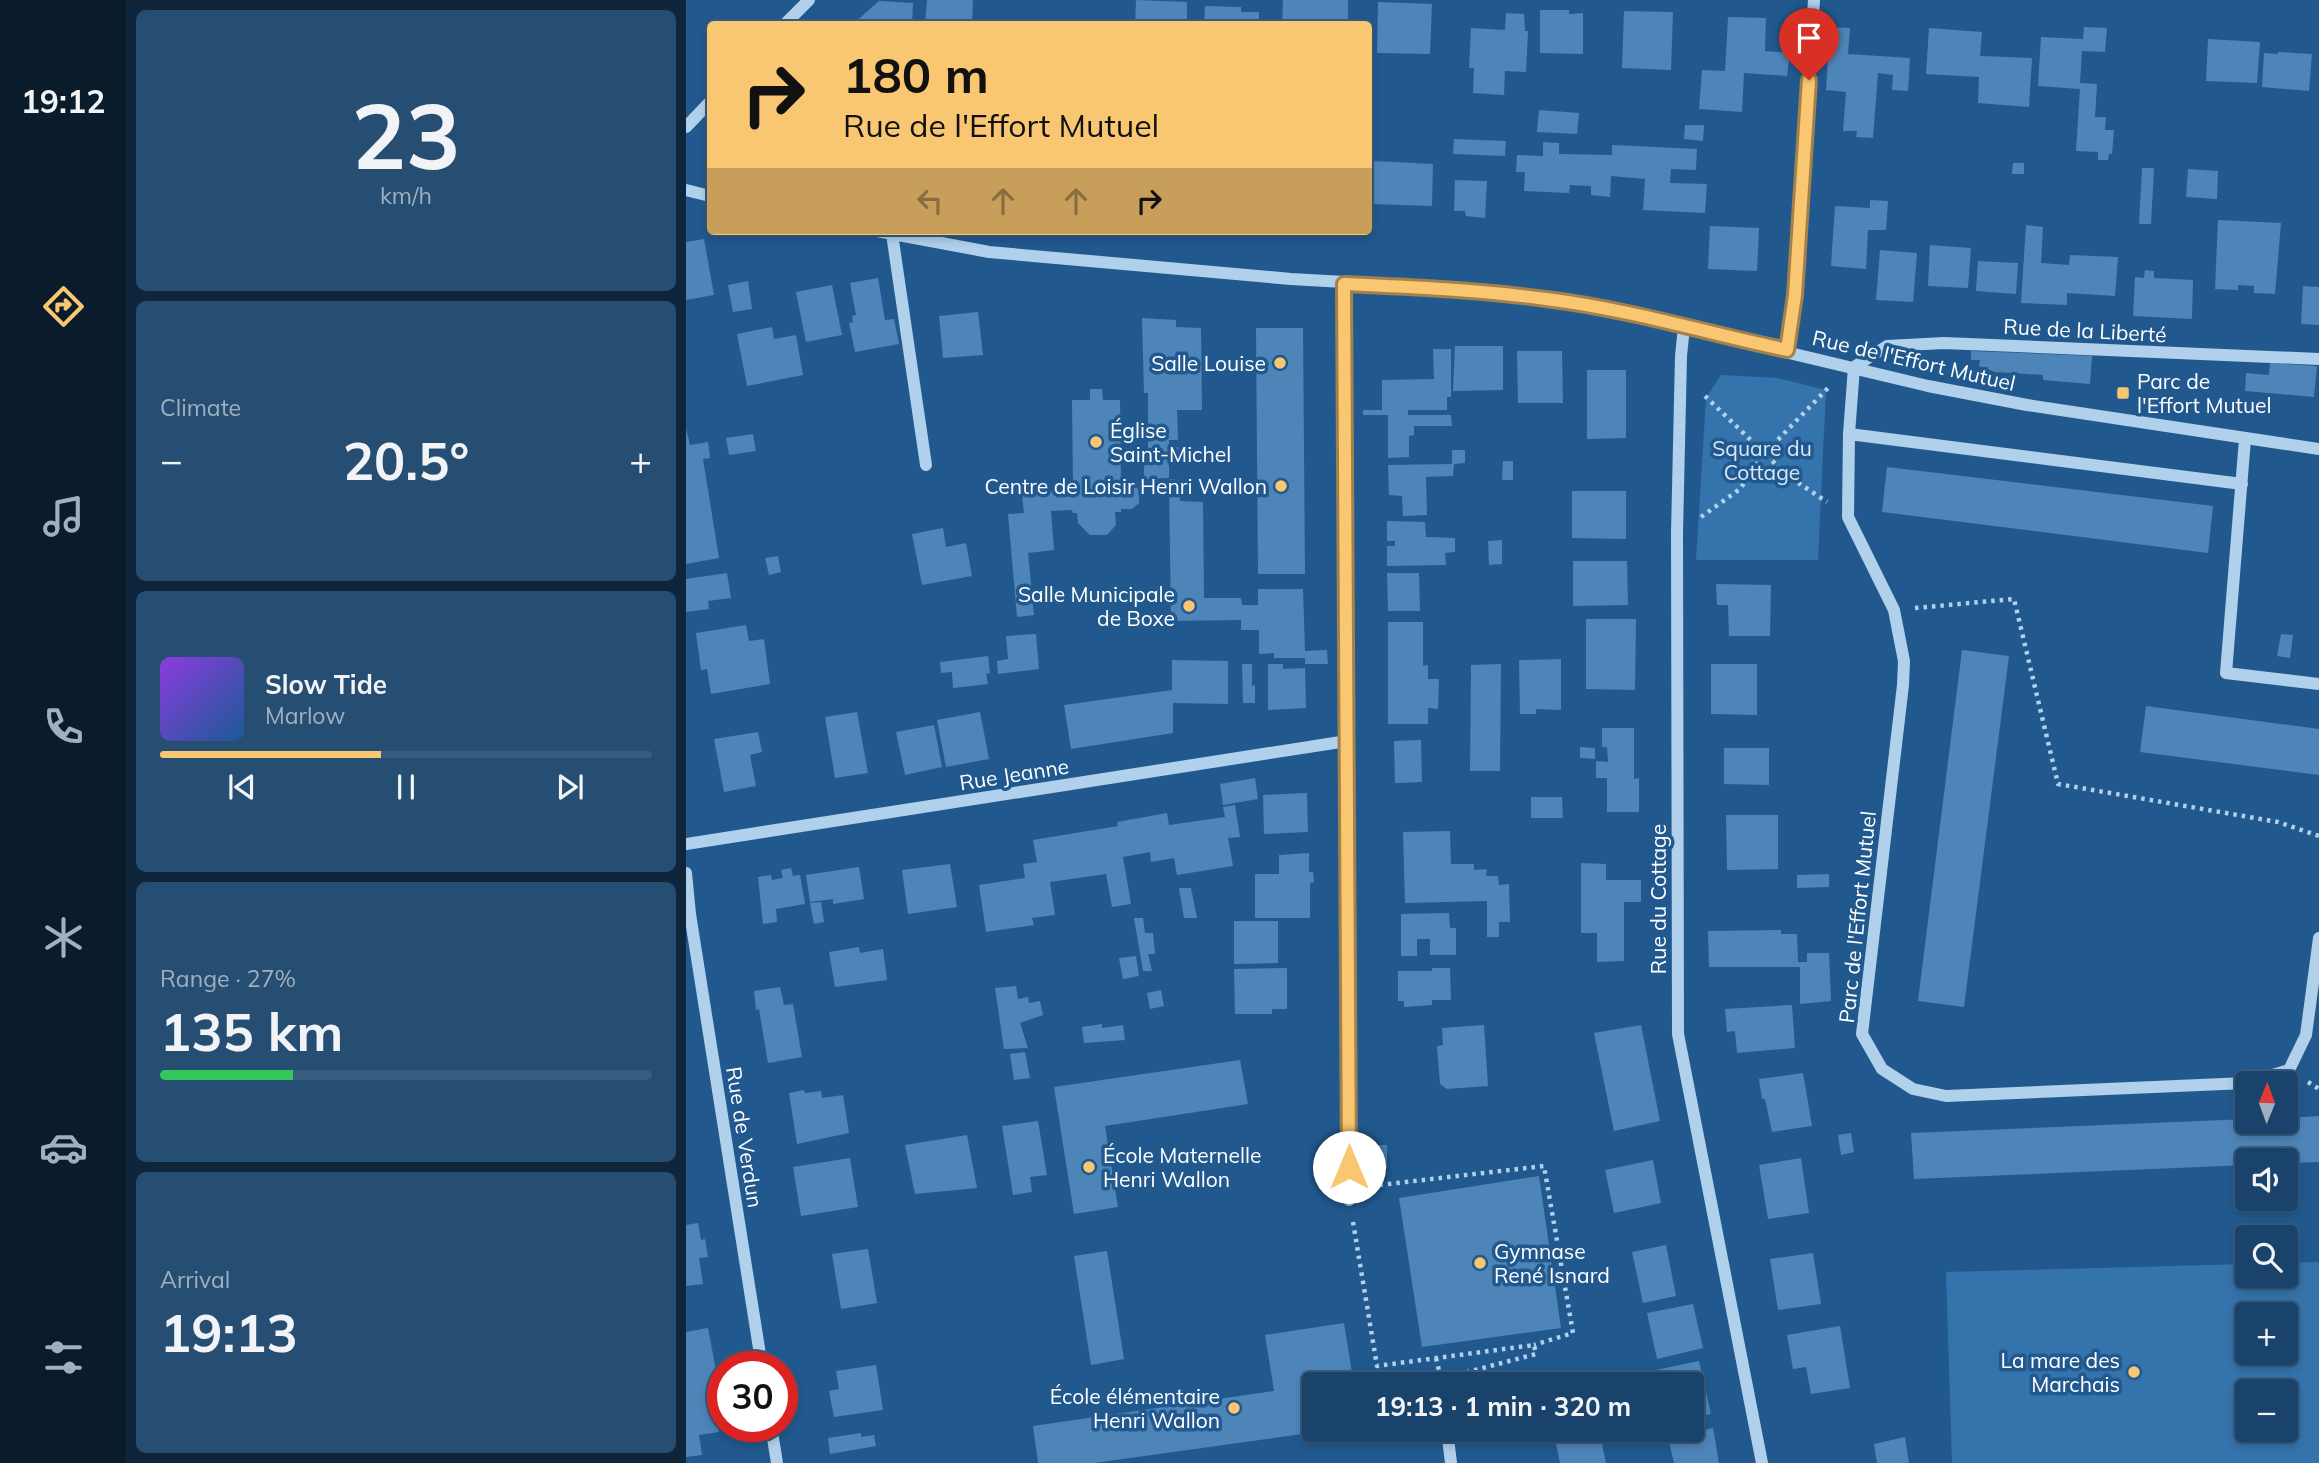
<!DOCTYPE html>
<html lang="en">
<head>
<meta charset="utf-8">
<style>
  :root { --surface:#19436b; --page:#264e73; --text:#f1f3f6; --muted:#9fb0c1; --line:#375c7e; --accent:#f9c772 }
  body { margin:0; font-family:Mulish,sans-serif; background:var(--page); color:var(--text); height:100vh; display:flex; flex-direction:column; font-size:26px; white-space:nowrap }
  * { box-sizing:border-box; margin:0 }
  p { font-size:23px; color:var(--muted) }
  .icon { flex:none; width:38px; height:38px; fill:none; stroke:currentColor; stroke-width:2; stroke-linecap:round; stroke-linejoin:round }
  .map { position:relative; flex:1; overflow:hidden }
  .sheet { display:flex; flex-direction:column; gap:10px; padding:10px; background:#0e253b; width:560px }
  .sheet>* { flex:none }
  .top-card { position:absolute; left:21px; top:21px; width:665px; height:214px; border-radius:7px; box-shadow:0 4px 10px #0003,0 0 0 2px var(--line); background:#f9c772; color:#111; overflow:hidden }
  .needle { width:46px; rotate:1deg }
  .buttons { position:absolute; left:1549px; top:1071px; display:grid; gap:14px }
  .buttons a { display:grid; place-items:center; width:63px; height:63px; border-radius:7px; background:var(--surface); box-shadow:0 4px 10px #0003,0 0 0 2px var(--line); font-size:35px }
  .speed { position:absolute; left:21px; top:1351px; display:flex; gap:14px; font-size:35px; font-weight:700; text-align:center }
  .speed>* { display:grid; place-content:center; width:91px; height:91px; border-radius:50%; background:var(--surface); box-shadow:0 4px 10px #0003,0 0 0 2px var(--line); line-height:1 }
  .speed .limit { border:10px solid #d22; background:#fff; color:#111 }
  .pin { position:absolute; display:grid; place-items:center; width:60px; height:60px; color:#fff; margin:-72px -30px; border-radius:50% 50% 50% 0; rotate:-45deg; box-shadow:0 0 7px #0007 }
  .pin .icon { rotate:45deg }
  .me { position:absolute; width:77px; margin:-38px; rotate:0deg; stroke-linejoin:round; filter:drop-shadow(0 0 5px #0008) }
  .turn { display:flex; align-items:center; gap:24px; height:147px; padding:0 21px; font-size:32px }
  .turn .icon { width:91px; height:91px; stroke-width:2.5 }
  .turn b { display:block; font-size:49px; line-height:60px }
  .lanes { display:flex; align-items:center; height:66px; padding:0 21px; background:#0003; justify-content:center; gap:35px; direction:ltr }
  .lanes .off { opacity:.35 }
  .big { font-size:52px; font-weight:700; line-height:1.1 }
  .sheet .card { flex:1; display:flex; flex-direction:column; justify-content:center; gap:10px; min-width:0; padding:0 24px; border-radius:10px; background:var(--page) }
  .sheet .dial { align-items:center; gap:0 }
  .dial b { font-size:91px; line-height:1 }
  .song { display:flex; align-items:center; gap:21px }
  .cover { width:84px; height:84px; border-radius:10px; background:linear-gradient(135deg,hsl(270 70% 55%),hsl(210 70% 35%)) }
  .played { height:7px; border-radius:4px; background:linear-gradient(90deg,var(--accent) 45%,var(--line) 45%) }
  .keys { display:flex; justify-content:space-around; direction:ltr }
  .heat { display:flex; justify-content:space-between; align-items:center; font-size:38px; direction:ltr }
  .charge { height:10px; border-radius:5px; background:linear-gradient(90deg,#34c759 27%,var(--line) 0) }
  .trip { position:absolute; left:616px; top:1372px; width:402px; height:70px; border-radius:7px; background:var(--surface); box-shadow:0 4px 10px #0003,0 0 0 2px var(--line); font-weight:700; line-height:70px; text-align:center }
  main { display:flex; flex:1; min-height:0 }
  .dock { display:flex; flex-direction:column; width:126px; justify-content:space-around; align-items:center; background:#0a1b2b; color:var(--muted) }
  .dock .icon { width:49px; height:49px }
  .dock .active { color:var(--accent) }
  .dock b { font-size:32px; color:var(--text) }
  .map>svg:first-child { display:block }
  .green { fill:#3573ac; fill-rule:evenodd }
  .building { fill:#4e85b8 }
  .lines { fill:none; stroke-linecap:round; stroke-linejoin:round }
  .path { stroke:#b0d0ec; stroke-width:4.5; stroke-dasharray:3.5 5; stroke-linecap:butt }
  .minor { stroke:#b0d0ec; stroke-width:12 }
  .route-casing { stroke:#a2814a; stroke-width:18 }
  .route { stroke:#f9c772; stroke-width:12 }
  .poi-dot { fill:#f9c772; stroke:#21598f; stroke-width:2.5 }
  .labels { text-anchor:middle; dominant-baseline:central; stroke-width:7; stroke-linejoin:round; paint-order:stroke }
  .street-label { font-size:21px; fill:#fff; stroke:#21598f }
  .poi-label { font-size:21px; fill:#fff; stroke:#21598f; text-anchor:end }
  .park-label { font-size:21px; fill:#d6e8f9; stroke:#21598f }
</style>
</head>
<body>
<main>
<nav class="dock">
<b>19:12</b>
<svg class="icon active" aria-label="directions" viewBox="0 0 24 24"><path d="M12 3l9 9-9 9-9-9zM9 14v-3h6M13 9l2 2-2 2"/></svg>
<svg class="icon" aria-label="music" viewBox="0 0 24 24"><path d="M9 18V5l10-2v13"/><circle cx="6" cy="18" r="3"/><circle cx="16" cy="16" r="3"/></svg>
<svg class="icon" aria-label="phone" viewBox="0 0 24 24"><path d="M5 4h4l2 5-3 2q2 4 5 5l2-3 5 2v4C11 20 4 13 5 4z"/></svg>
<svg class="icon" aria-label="climate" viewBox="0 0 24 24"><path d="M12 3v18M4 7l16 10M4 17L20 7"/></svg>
<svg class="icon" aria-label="car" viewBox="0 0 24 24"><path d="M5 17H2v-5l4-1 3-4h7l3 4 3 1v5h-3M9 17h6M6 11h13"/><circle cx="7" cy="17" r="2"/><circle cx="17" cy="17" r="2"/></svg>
<svg class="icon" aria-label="filters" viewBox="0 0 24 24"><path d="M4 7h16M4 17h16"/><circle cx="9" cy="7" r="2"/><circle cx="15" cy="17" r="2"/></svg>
</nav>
<section class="sheet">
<div class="card dial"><b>23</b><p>km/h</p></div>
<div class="card"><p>Climate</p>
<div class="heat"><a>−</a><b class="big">20.5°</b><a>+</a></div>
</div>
<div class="card">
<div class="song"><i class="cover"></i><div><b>Slow Tide</b><p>Marlow</p></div></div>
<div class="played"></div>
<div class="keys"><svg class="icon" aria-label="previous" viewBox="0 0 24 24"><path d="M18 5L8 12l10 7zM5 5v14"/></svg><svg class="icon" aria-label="pause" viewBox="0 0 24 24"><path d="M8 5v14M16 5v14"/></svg><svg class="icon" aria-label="next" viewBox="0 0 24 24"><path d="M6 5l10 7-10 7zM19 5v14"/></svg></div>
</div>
<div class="card"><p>Range · 27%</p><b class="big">135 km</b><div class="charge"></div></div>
<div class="card"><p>Arrival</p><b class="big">19:13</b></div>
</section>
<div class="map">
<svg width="1633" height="1463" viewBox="0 0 1633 1463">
  <rect width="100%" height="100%" fill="#21598f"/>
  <path class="green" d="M1035 375 1092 378 1140 390 1132 560H1010L1020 398Z
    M1633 1262V1463H1266L1260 1272 1561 1264V1276H1600V1263ZM1561 1314H1600V1353H1561ZM1561 1391H1600V1430H1561Z"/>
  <path class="building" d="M241 0H287L286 24H239Z
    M450 0 501 2V24H449Z
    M597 0H662V21L634 20V24H596Z
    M193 1 227 3 226 24H167Z
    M692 2 746 4 744 54 691 53Z
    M519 6 555 7V12H573V24H518Z
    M854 10H883V14L897 13V54L854 53Z
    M938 11 987 12 985 70 936 68Z
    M820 13 838 14 839 31H842L840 72 819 71 818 95 787 93 788 68H783L785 28 819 30Z
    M1042 17 1080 18 1079 51 1104 53 1101 76 1058 73 1056 112 1013 109 1016 70 1039 71Z
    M1144 27 1164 28 1162 54 1224 58 1222 91 1206 90 1207 75 1192 73 1187 138 1170 137 1171 131H1157L1160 92 1140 90Z
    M1398 27 1421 28 1419 52 1396 51 1394 83 1411 84 1409 117H1420L1419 130H1428L1426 154H1423L1422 160H1412V152L1390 151 1394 89 1352 86 1355 37 1397 39Z
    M1243 28 1296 32 1294 56 1346 58 1343 107 1292 103 1293 77 1240 74Z
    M1522 39 1574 42 1571 83 1520 81Z
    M1592 52 1626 54 1623 91 1576 87 1578 53 1592 54Z
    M853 110 893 113 891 134 851 132Z
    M999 125H1018L1017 141 998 139Z
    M768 139 820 141 819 156 767 154Z
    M857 142 873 143V154L926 155V145L1011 149 1010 170 985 169 984 183 1021 184 1019 213 957 210 959 179 925 176 924 197 905 195V186L884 185 883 193 838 191 839 172H830L831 155 857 156Z
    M687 161 747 164 746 206 685 204Z
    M1327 163H1338V174H1326Z
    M1456 168H1468L1465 224H1453Z
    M1502 169 1532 171 1531 199 1500 197Z
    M769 180 801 181 799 218 780 216 779 211H768Z
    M1184 200 1202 201 1200 230H1182L1180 269 1145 266 1149 206 1184 208Z
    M1532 220 1595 223 1589 294 1568 293V286L1552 285V290L1529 289Z
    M1340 225 1357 227 1355 263 1383 265 1384 255 1432 257 1429 296 1381 293V305L1335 303Z
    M1024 226 1073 228 1071 271 1022 269Z
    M18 239 28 295 0 300V242Z
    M1244 245 1285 248 1282 288 1242 286Z
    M1194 250 1231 253 1227 302 1190 300Z
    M1292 261 1332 263 1330 294 1290 291Z
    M1459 270 1468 271V278L1507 280 1506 319 1447 316 1449 277 1458 278Z
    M192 278 199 320 208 319 213 344 169 352 163 323 167 322 166 316 170 315 164 283Z
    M62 281 66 309 47 312 42 285Z
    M146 285 156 335 120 342 110 292Z
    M1617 286 1633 287V325L1615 324Z
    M292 312 297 355 257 358 253 316Z
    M456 318 490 320V327L515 328 516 410H491L492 440H483V446L492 447V463H483V478L458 479V459H462V393H458Z
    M86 327 88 339 110 335 117 375 61 386 51 334Z
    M570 328H617L619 574H572Z
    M769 346H817V390L767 391Z
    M747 349H765V397H761V410H722V415H765L766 426H728V435L723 436V457L702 458V415H677V410H696V380L748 379Z
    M831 351H876L877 403H832Z
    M1285 351 1406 356 1404 384 1357 380V375L1309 372 1293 366 1294 360H1285Z
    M1584 363 1631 366 1628 397 1559 391 1560 373 1583 375Z
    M901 370H940V438L901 439Z
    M404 389H416L417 400H434L435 485 447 484 453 490V503L446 509H435V512H429L430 525 421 535H404L392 523 391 513H387L386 510 365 511 368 550 342 553 348 615 331 617 322 514 338 513 336 495 368 491 372 485H387L386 400H404Z
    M0 428 4 445 22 442 24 458 17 459 33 558 0 564Z
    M67 434 70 451 43 455 40 438Z
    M766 450H779V463L768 464 767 476 740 477 741 515 717 516 716 496 703 495 702 465 766 464Z
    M817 461H827V480H816Z
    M1201 467 1527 506 1522 553 1196 512Z
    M483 479 494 480V501L517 502 518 598H555L556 605H572V589H617L619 651 641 650 642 664H619V658H588V653L573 654V630H555V620L485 621Z
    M886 491H940V539L886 538Z
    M701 521 739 522 740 537 769 538V552L759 553 760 565 701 566V546H709V541H701Z
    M257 528 260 547 280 543 286 576 236 585 226 534Z
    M816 540V564L803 565 802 541Z
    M92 556 95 572 83 575 79 558Z
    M887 561H941L942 605 887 606Z
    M41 573 45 598 22 601 23 609 0 612V579Z
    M701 573H733L734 611H702Z
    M1030 584 1085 585 1084 636H1043L1042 605H1031Z
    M900 619H950L949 690 900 689Z
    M702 622H737V666L742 665V679H753L752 709 742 708V724H702Z
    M60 625 63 641 78 639 84 684 25 694 21 669 15 670 10 633Z
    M350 634 353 669 312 674 311 661 322 659 320 636Z
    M1595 634 1607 635 1604 658 1591 656Z
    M1276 650 1323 656 1278 1007 1232 1001Z
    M302 656 304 673 300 674 302 684 267 688 266 672 255 673 254 662Z
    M875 659V710L850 709V714H834L833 660Z
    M486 660 542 661V704L487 703V733L385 749 378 705 486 690Z
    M556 664H566V686L569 685V703H557Z
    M582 664H597V669L619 668 620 708 582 710Z
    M815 664 814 771H784L785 665Z
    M1025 664H1071V715L1025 714Z
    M1460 706 1633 729V775L1454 752Z
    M171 712 182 773 149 778 139 717Z
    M294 712 303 759 260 767 251 720Z
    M248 725 256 767 219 775 210 732Z
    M916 728H948V779L953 778V812H921V778H910V761L922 762 921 747H916Z
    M72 732 76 752 64 755 70 786 38 792 28 739Z
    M735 740 736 782 709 783 708 741Z
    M894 747 909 748V759L894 758Z
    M1038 748H1083V785L1038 784Z
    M569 778 572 799 537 805 534 784Z
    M621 793 622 832 578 834 577 795Z
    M845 797H876L877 818H845Z
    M549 805 554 837 542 838 547 866 491 875 488 858 465 862 464 852 437 857 445 904 426 907 420 874 364 882 369 915 346 918 348 925 300 932 293 885 339 878 337 864 351 862 347 840 432 826 431 822 481 813 483 825 539 817 537 807Z
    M1040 815H1092V869L1041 870Z
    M764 831 765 864H788V870L801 869 800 876H812L813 885 823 884 824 922H813V937H801V901L719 903 717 832Z
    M623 853V872H627L628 882 624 883V918H569V874H593V855Z
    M895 863 920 864V880H955V902H938V961L911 962V933H895Z
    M264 864 271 907 222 914 216 870Z
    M173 867 178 899 147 904V899L124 902 120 875Z
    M105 868 107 876 114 875 119 904 90 909 91 922 77 924 72 877 85 875 86 880 97 878 95 870Z
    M1143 874V887L1111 888V875Z
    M493 888H505L511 918H498Z
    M135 902 138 922 128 924 124 903Z
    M763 913 764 928H770V955H744V939H731V956H715V914Z
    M448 918H457L459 933H467L469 954H462L466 971H457Z
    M548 921H592V963L548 964Z
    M1095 930V934H1111L1112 962H1121V953H1143L1145 1001 1114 1004V967H1023L1022 931Z
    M173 947 174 953 197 949 201 980 149 987 143 952Z
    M450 956 453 976 437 979 433 958Z
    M601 968V1009H586V1014H549L548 969Z
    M746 968H764L765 1000H746V1005L718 1007V1001H712V971H746Z
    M330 986 332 999 342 997 343 1003 354 1001 357 1015 334 1023 342 1048 318 1049 309 988Z
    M94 987 98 1005 107 1004 116 1057 82 1063 73 1009 70 1010 68 991Z
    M475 990 478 1006 464 1009 461 993Z
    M1106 1005 1109 1048 1051 1053 1049 1031 1041 1032 1039 1009Z
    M416 1024V1028L437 1025 439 1040 398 1043 396 1027Z
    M798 1025 802 1086 761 1089 754 1084 751 1046 757 1045 756 1028Z
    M955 1025 974 1121 928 1131 908 1033Z
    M339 1052 344 1078 328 1080 324 1054Z
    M554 1060 562 1104 419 1126 432 1207 388 1214 368 1087Z
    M1117 1073 1126 1126 1086 1132 1079 1099H1076L1073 1079Z
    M118 1090 119 1093 135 1091 136 1098 157 1095 163 1133 111 1144 103 1093Z
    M1633 1116V1162L1600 1163V1160H1561V1165L1228 1179 1225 1133 1561 1119V1122H1600V1118Z
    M352 1121 361 1175 344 1177 346 1192 327 1195 316 1126Z
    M1165 1133 1168 1152 1155 1155 1152 1135Z
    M281 1135 291 1188 229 1194 219 1145Z
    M682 1145H701V1168H681Z
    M164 1158 172 1207 115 1216 107 1167Z
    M1115 1158 1123 1213 1082 1219 1073 1165Z
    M967 1160 975 1203 928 1213 919 1170Z
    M853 1176 875 1328 736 1347 713 1198Z
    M12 1223 15 1240 19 1239 22 1257 13 1258 17 1284 0 1286V1225Z
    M980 1245 990 1296 957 1303 946 1252Z
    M182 1249 191 1303 155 1309 146 1254Z
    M421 1251 438 1359 405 1365 388 1256Z
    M1127 1253 1135 1304 1092 1310 1084 1259Z
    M1007 1304 1017 1348 971 1359 961 1313Z
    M658 1323 667 1379 744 1370 746 1384H628V1430L637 1431 408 1463H352L347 1426 588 1391 579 1335Z
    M1154 1326 1164 1388 1125 1394 1120 1367 1107 1369 1101 1335Z
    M22 1328 33 1386 37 1385V1408L30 1409 33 1432 13 1435 16 1455 0 1457V1332Z
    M1013 1361 1025 1414 1006 1418V1384H973L970 1370Z
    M190 1365 197 1410 148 1417 143 1391 153 1389 150 1371Z
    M1027 1428 1033 1463H988L982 1438Z
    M861 1430H913L920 1463H874L869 1439 863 1440Z
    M175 1433V1437L188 1435 190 1446 144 1454 142 1438Z
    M1219 1437 1223 1463H1191L1188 1444Z"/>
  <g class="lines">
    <path class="path" d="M1019 396 1102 476 1141 502
      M1015 517 1054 489 1078 454 1143 387
      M1229 608 1328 599 1372 784 1592 822 1633 836
      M1622 1082 1633 1089
      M685 1186 858 1166 887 1333 848 1345
      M667 1222 691 1366 848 1345 850 1354 755 1379V1384
      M750 1358 755 1379"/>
    <path class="minor" d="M99 24 123 0
      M0 127 24 102
      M0 190 24 196
      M191 231 303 252 605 279 729 286 862 299 957 318 1242 386 1341 405 1633 449
      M206 234 240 465
      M658 283 663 1200
      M998 327 995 356 991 533 992 1034 1076 1463
      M1101 350 1109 295 1128 0
      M1633 359 1258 343 1201 346 1168 367 1163 434 1162 517 1208 610 1218 661 1217 685 1176 1034 1196 1069 1227 1089 1260 1096 1560 1083 1603 1070 1620 1035 1633 938
      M1163 434 1556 484
      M1559 439 1540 673 1633 684
      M0 844 661 741
      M0 873 4 914 76 1367
      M85 1426 91 1463
      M761 1430 765 1463"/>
  </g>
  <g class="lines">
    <defs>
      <path id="route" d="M663 1167 658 284C725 287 793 290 860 299 941 309 1021 333 1101 350L1109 295 1123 80"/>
    </defs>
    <use href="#route" class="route-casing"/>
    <use href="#route" class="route"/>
  </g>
  <g class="poi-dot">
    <circle cx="594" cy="363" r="7"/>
    <rect x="1430" y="386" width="14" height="14" rx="3.5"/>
    <circle cx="410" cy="442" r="7"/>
    <circle cx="595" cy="486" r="7"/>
    <circle cx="503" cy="606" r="7"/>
    <circle cx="403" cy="1167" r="7"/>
    <circle cx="794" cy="1263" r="7"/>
    <circle cx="1448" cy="1372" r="7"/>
    <circle cx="548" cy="1408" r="7"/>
  </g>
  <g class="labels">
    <g class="street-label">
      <text transform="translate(1399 330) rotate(3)">Rue de la Liberté</text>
      <text transform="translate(1228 360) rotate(13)">Rue de l'Effort Mutuel</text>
      <text transform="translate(328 774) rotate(-9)">Rue Jeanne</text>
      <text transform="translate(972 899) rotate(-90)">Rue du Cottage</text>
      <text transform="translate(1171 917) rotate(-84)">Parc de l'Effort Mutuel</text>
      <text transform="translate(59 1137) rotate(81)">Rue de Verdun</text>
    </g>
    <g class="poi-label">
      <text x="580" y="363">Salle Louise</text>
      <text x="1451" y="381" text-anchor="start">Parc de<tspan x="1451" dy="24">l'Effort Mutuel</tspan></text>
      <text x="424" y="430" text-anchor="start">Église<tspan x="424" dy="24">Saint-Michel</tspan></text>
      <text x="581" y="486">Centre de Loisir Henri Wallon</text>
      <text x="489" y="594">Salle Municipale<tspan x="489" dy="24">de Boxe</tspan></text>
      <text x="417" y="1155" text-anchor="start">École Maternelle<tspan x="417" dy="24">Henri Wallon</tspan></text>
      <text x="808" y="1251" text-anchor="start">Gymnase<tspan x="808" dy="24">René Isnard</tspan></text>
      <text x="1434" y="1360">La mare des<tspan x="1434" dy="24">Marchais</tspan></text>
      <text x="534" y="1396">École élémentaire<tspan x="534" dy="24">Henri Wallon</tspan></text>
    </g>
    <g class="park-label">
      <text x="1076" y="448">Square du<tspan x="1076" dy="24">Cottage</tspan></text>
    </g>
  </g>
</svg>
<div class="buttons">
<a><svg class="needle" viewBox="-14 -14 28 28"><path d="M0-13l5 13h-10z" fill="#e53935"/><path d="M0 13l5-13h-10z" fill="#9fb0c1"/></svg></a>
<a><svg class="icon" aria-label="sound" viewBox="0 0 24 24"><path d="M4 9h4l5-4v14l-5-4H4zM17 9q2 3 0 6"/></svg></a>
<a><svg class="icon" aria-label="search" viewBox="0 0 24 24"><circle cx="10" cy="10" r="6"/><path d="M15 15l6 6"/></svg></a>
<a>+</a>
<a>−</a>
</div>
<div class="speed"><div class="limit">30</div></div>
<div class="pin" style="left:1123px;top:80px;background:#d93025"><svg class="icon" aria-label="arrive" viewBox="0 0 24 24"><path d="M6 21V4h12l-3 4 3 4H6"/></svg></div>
<svg class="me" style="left:663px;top:1167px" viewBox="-20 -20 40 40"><circle r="19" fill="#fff"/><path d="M0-13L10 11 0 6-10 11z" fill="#f9c772"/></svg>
<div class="trip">19:13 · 1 min · 320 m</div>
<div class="top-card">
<div class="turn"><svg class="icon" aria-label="right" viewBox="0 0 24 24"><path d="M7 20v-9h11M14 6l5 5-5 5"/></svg><div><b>180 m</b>Rue de l'Effort Mutuel</div></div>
<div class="lanes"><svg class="icon off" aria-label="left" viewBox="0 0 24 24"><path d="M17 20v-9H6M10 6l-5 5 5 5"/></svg><svg class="icon off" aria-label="ahead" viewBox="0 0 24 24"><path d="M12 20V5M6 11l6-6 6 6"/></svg><svg class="icon off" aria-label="ahead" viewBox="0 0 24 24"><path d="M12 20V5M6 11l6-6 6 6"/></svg><svg class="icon" aria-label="right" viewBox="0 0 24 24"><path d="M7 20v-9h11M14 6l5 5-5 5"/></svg></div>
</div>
</div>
</main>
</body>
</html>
